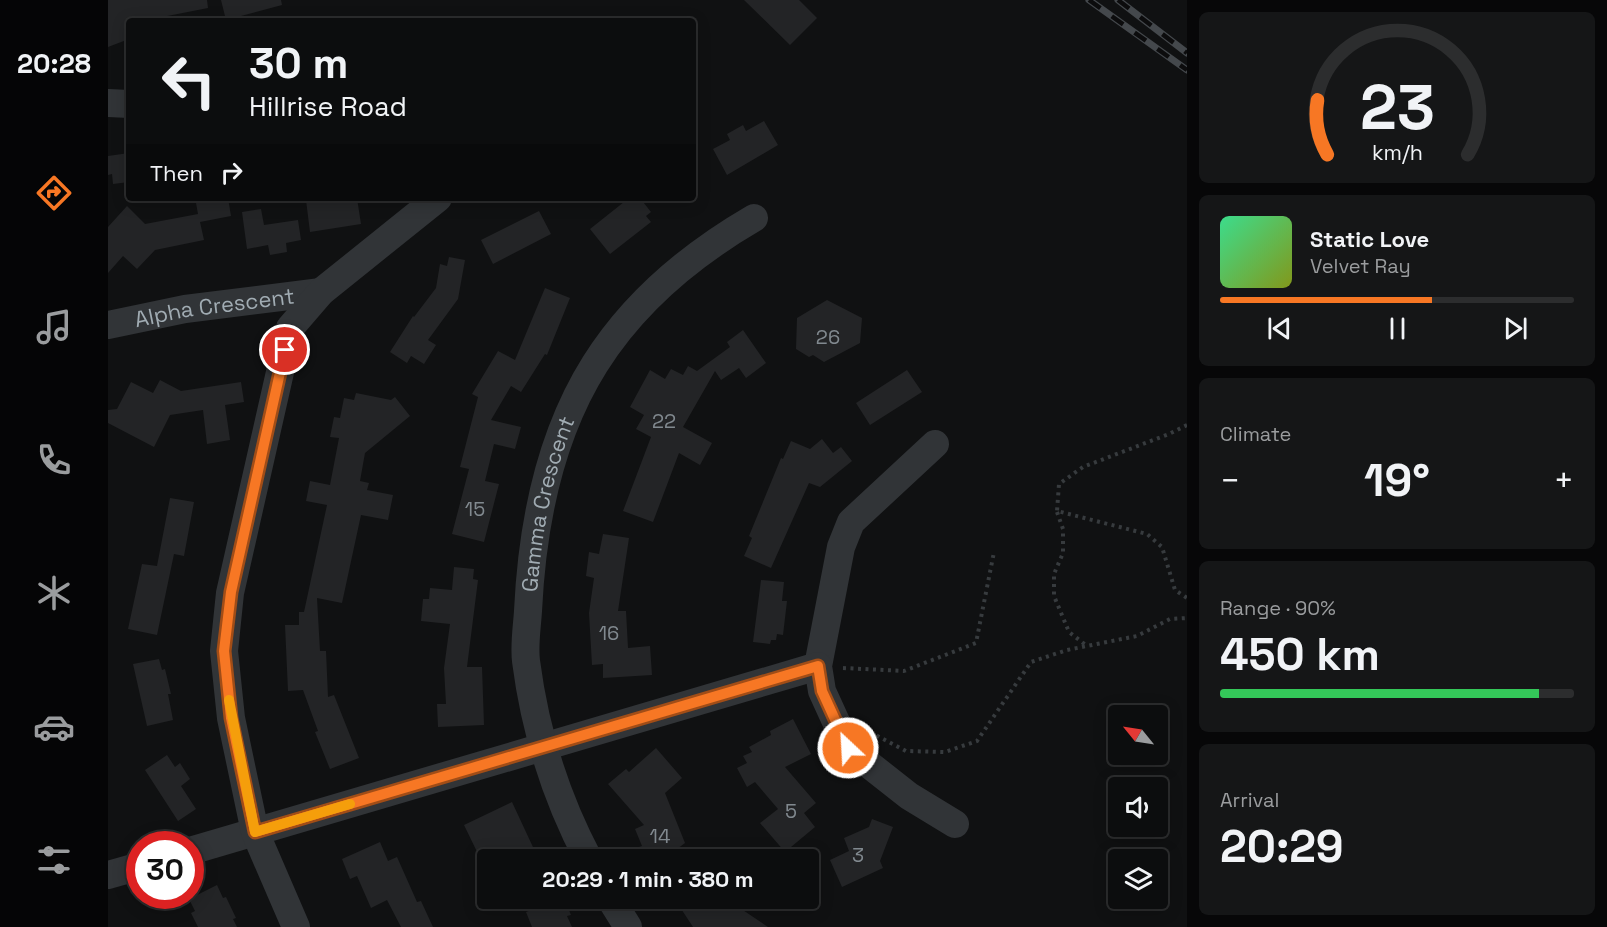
<!DOCTYPE html>
<html lang="en">
<head>
<meta charset="utf-8">
<style>
  :root { --surface:#0c0d0e; --page:#151617; --text:#f1f3f6; --muted:#9a9c9e; --line:#2c2d2e; --accent:#f77724 }
  body { margin:0; font-family:"Space Grotesk",sans-serif; background:var(--page); color:var(--text); height:100vh; display:flex; flex-direction:column; font-size:22px; white-space:nowrap }
  * { box-sizing:border-box; margin:0 }
  p { font-size:20px; color:var(--muted) }
  .icon { flex:none; width:33px; height:33px; fill:none; stroke:currentColor; stroke-width:2; stroke-linecap:round; stroke-linejoin:round }
  .map { position:relative; flex:1; overflow:hidden }
  .details { display:flex; flex-direction:column; gap:12px; padding:12px; background:#070708; width:420px }
  .details>* { flex:none }
  .banner { position:absolute; left:18px; top:18px; width:570px; height:183px; border-radius:6px; box-shadow:0 3px 15px #0003,0 0 0 2px var(--line); background:#0c0d0e; color:var(--text); overflow:hidden }
  .needle { width:39px; rotate:300deg }
  .controls { position:absolute; left:1000px; top:705px; display:grid; gap:12px }
  .controls a { display:grid; place-items:center; width:60px; height:60px; border-radius:6px; background:var(--surface); box-shadow:0 3px 15px #0003,0 0 0 2px var(--line); font-size:30px }
  .speed { position:absolute; left:18px; top:831px; display:flex; gap:12px; font-size:30px; font-weight:700; text-align:center }
  .speed>* { display:grid; place-content:center; width:78px; height:78px; border-radius:50%; background:var(--surface); box-shadow:0 3px 15px #0003,0 0 0 2px var(--line); line-height:1 }
  .speed .limit { border:9px solid #d22; background:#fff; color:#111 }
  .pin { position:absolute; display:grid; place-items:center; width:51px; height:51px; color:#fff; margin:-26px; border:3px solid #fff; border-radius:50%; box-shadow:0 2px 6px #0007 }
  .me { position:absolute; width:66px; margin:-33px; rotate:335deg; stroke-linejoin:round; filter:drop-shadow(0 0 4px #0008) }
  .turn { display:flex; align-items:center; gap:21px; height:126px; padding:0 24px; font-size:27px }
  .turn .icon { width:78px; height:78px; stroke-width:2.5 }
  .turn b { display:block; font-size:42px; line-height:51px }
  .then { display:flex; align-items:center; height:57px; padding:0 24px; background:#0003; gap:12px; font-size:22px }
  .big { font-size:45px; font-weight:700; line-height:1.1 }
  .details .widget { flex:1; display:flex; flex-direction:column; justify-content:center; gap:9px; min-width:0; padding:0 21px; border-radius:9px; background:var(--page) }
  .details .dial { align-items:center; gap:0 }
  .dial svg { height:156px; overflow:visible; fill:none; stroke:var(--line); stroke-width:7; stroke-linecap:round; text-anchor:middle }
  .dial text { fill:var(--text); stroke:none }
  .song { display:flex; align-items:center; gap:18px }
  .cover { width:72px; height:72px; border-radius:9px; background:linear-gradient(135deg,hsl(150 70% 55%),hsl(70 70% 35%)) }
  .played { height:6px; border-radius:3px; background:linear-gradient(90deg,var(--accent) 60%,var(--line) 60%) }
  .keys { display:flex; justify-content:space-around; direction:ltr }
  .heat { display:flex; justify-content:space-between; align-items:center; font-size:33px; direction:ltr }
  .charge { height:9px; border-radius:4px; background:linear-gradient(90deg,#34c759 90%,var(--line) 0) }
  .trip { position:absolute; left:369px; top:849px; width:342px; height:60px; border-radius:6px; background:var(--surface); box-shadow:0 3px 15px #0003,0 0 0 2px var(--line); font-weight:700; line-height:60px; text-align:center }
  main { display:flex; flex:1; min-height:0 }
  .dock { display:flex; flex-direction:column; width:108px; justify-content:space-around; align-items:center; background:#050506; color:var(--muted) }
  .dock .icon { width:42px; height:42px }
  .dock .current { color:var(--accent) }
  .dock b { font-size:27px; color:var(--text) }
  .map>svg:first-child { display:block }
  .building { fill:#232426 }
  .lines { fill:none; stroke-linecap:round; stroke-linejoin:round }
  .path { stroke:#373b3e; stroke-width:4; stroke-dasharray:3 4.5; stroke-linecap:butt }
  .minor { stroke:#313437; stroke-width:28 }
  .rail-casing { stroke:#44484c; stroke-width:7 }
  .rail { stroke:#0c0c0d; stroke-width:4.5; stroke-dasharray:14; stroke-linecap:butt }
  .route-casing { stroke:#a14d17; stroke-width:15 }
  .route { stroke:#f77724; stroke-width:10 }
  .slow { stroke:#f59e0b; stroke-width:10 }
  .labels { text-anchor:middle; dominant-baseline:central; stroke-width:6; stroke-linejoin:round; paint-order:stroke }
  .number-label { font-size:20px; fill:#81898f }
  .street-label { font-size:22px; fill:#a1acb3; stroke:#0c0c0d }
</style>
</head>
<body>
<main>
<nav class="dock">
<b>20:28</b>
<svg class="icon current" aria-label="directions" viewBox="0 0 24 24"><path d="M12 3l9 9-9 9-9-9zM9 14v-3h6M13 9l2 2-2 2"/></svg>
<svg class="icon" aria-label="music" viewBox="0 0 24 24"><path d="M9 18V5l10-2v13"/><circle cx="6" cy="18" r="3"/><circle cx="16" cy="16" r="3"/></svg>
<svg class="icon" aria-label="phone" viewBox="0 0 24 24"><path d="M5 4h4l2 5-3 2q2 4 5 5l2-3 5 2v4C11 20 4 13 5 4z"/></svg>
<svg class="icon" aria-label="climate" viewBox="0 0 24 24"><path d="M12 3v18M4 7l16 10M4 17L20 7"/></svg>
<svg class="icon" aria-label="car" viewBox="0 0 24 24"><path d="M5 17H2v-5l4-1 3-4h7l3 4 3 1v5h-3M9 17h6M6 11h13"/><circle cx="7" cy="17" r="2"/><circle cx="17" cy="17" r="2"/></svg>
<svg class="icon" aria-label="filters" viewBox="0 0 24 24"><path d="M4 7h16M4 17h16"/><circle cx="9" cy="7" r="2"/><circle cx="15" cy="17" r="2"/></svg>
</nav>
<div class="map">
<svg width="1079" height="927" viewBox="0 0 1079 927">
  <rect width="100%" height="100%" fill="#101112"/>
  <path class="building" d="M0 0H99L100 8 34 21H21V39L0 47Z
    M113 0H173L174 5 118 20Z
    M636 0H691L709 18 682 45Z
    M656 121 670 145 619 175 605 149 622 140 619 134 635 125 638 131Z
    M21 153V182L5 184 4 174 0 175V156Z
    M120 198 123 216 92 222 96 240 47 250 29 269 15 256 0 273V227L19 206 37 224 90 214 88 203Z
    M210 198H249L253 224 202 232 198 200Z
    M521 198H532L543 212 538 216 543 222 502 254 482 229Z
    M153 209 156 225 190 220 193 240 178 243 179 252 162 255 160 245 139 249 134 212Z
    M431 211 443 234 385 264 373 240Z
    M341 257 357 260 350 299 320 340 328 345 316 364 303 356 299 363 282 352 305 316 306 317 328 288 332 264 339 266Z
    M437 288 462 298 439 355 437 354 413 392 403 386 383 420 413 427 407 449 386 444 377 481 391 484 376 542 344 534 361 469 352 467 370 397 364 394 390 351 407 360Z
    M719 300 754 318 752 343 716 362 705 355 701 357 688 349 689 318Z
    M635 330 658 363 638 378 631 368 613 380 607 371 575 427 604 443 592 465 571 453 545 522 515 511 543 437 528 429 536 415 522 407 542 370 557 379 563 369 575 375 580 366 589 371 622 347 619 342Z
    M799 370 814 392 762 425 748 403Z
    M52 380 73 391 133 382 136 402 117 405 122 440 99 444 95 410 62 415 46 447 0 423V410L9 409 23 382 45 393Z
    M248 393 283 400 287 397 302 416 257 453 252 481 261 483 259 490 285 495 280 520 253 515 234 603 209 598 212 651H218L220 697 226 695 251 758 222 769 207 732 210 731 195 690 180 691 177 625H191V612H196L219 505 198 501 202 481 222 485 231 438 222 437 226 417 232 418 236 398 246 400Z
    M714 439 725 453 733 447 744 461 712 487 701 483 663 568 636 556 644 538 641 536 673 458 675 459 683 441 702 449Z
    M62 498 86 502 76 556 66 554 49 635 20 629 34 564 49 566Z
    M495 534 521 538 510 611H518L520 648 542 646 544 675 495 678V664L484 665 481 613 486 578 478 576 481 552 491 554Z
    M346 567 366 569 365 579 370 580 359 667H374L376 725 330 727 329 704H338L336 668 342 624 313 621 315 599H321L322 588 344 590Z
    M653 580 676 582 674 601H679L675 635 669 634 668 640H663L662 644 645 642Z
    M51 659 54 670 57 669 63 694H60L65 720 39 726 25 664Z
    M685 719 703 754 677 767 708 803 696 813 707 827 677 852 652 823 670 809 647 782 639 787 629 768 639 763 635 756 644 752 641 747 663 735 662 731Z
    M548 748 574 778 557 793 577 843 569 849 577 860H536L531 847 534 846 527 829 536 825 500 784 518 769 521 772Z
    M59 755 67 767 72 763 82 779 73 786 88 809 70 821 37 770Z
    M404 802 431 860H373L356 825Z
    M764 819 785 827 772 861 775 868 734 887 722 860 741 851 736 838 761 827Z
    M272 842 280 861 289 857 309 902 313 901 325 927H293L279 900 263 908 249 876 242 879 234 859Z
    M109 885 115 898 118 897 128 918 125 919 129 927H90L83 913 87 911 81 899Z
    M418 898H456L463 915 459 916 464 927H424L418 912 423 910Z
    M566 898H617L660 927H585Z"/>
  <g class="lines">
    <path class="path" d="M1079 425 1061 434 975 467 951 484 949 511 1039 534 1054 547 1067 590 1079 598
      M949 512 955 529V553L946 574V596L961 632 979 646
      M735 668 796 671 868 643 886 552
      M762 732 798 751 837 752 869 741 923 662 959 650 1029 636 1062 619 1079 618"/>
    <g class="minor">
      <path d="M0 103 21 104"/>
      <path id="s1" d="M0 325 77 309 213 292"/>
      <path d="M827 444 743 522 733 547 710 666 714 691 740 748 801 796 847 824"/>
      <path d="M82 851 710 666"/>
      <path id="s2" d="M481 860C448 798 427 731 418 661 416 645 419 627 420 611 424 526 441 437 487 364 526 302 584 254 646 218"/>
      <path d="M0 875 32 866"/>
      <path d="M502 898 520 927"/>
      <path d="M188 927 147 832 123 718 116 651 122 593 182 328 213 292 330 198"/>
    </g>
    <defs>
      <path id="rail" d="M981 0 1079 70
        M1010 0 1079 53"/>
    </defs>
    <use href="#rail" class="rail-casing"/>
    <use href="#rail" class="rail"/>
  </g>
  <g class="lines">
    <defs>
      <path id="route" d="M177 350 123 592 116 651 123 718 147 832 710 666 714 691 740 748"/>
    </defs>
    <use href="#route" class="route-casing"/>
    <use href="#route" class="route"/>
    <path class="slow" d="M121 700 147 832 242 804"/>
  </g>
  <g class="labels">
    <g class="number-label">
      <text x="720" y="337">26</text>
      <text x="556" y="421">22</text>
      <text x="367" y="509">15</text>
      <text x="501" y="633">16</text>
      <text x="683" y="811">5</text>
      <text x="552" y="836">14</text>
      <text x="750" y="855">3</text>
    </g>
    <g class="street-label">
      <text stroke="none"><textPath href="#s1" startOffset="108">Alpha Crescent</textPath></text>
      <text stroke="none"><textPath href="#s2" startOffset="369">Gamma Crescent</textPath></text>
    </g>
  </g>
</svg>
<div class="controls">
<a><svg class="needle" viewBox="-14 -14 28 28"><path d="M0-13l5 13h-10z" fill="#e53935"/><path d="M0 13l5-13h-10z" fill="#9a9c9e"/></svg></a>
<a><svg class="icon" aria-label="sound" viewBox="0 0 24 24"><path d="M4 9h4l5-4v14l-5-4H4zM17 9q2 3 0 6"/></svg></a>
<a><svg class="icon" aria-label="layers" viewBox="0 0 24 24"><path d="M12 4l9 5-9 5-9-5zM3 14l9 5 9-5"/></svg></a>
</div>
<div class="speed"><div class="limit">30</div></div>
<div class="pin" style="left:177px;top:350px;background:#d93025"><svg class="icon" aria-label="arrive" viewBox="0 0 24 24"><path d="M6 21V4h12l-3 4 3 4H6"/></svg></div>
<svg class="me" style="left:740px;top:748px" viewBox="-20 -20 40 40"><circle r="17" fill="#f77724" stroke="#fff" stroke-width="3"/><path d="M0-11L8 9 0 5-8 9z" fill="#fff"/></svg>
<div class="trip">20:29 · 1 min · 380 m</div>
<div class="banner">
<div class="turn"><svg class="icon" aria-label="left" viewBox="0 0 24 24"><path d="M17 20v-9H6M10 6l-5 5 5 5"/></svg><div><b>30 m</b>Hillrise Road</div></div>
<div class="then">Then<svg class="icon" aria-label="right" viewBox="0 0 24 24"><path d="M7 20v-9h11M14 6l5 5-5 5"/></svg></div>
</div>
</div>
<section class="details">
<div class="widget dial"><svg viewBox="0 0 100 80">
<path d="M14 69A42 42 0 1 1 86 69"/>
<path d="M14 69A42 42 0 0 1 9 41" stroke="#f77724"/>
<text x="50" y="56" font-size="32" font-weight="700">23</text>
<text x="50" y="72" font-size="11">km/h</text>
</svg></div>
<div class="widget">
<div class="song"><i class="cover"></i><div><b>Static Love</b><p>Velvet Ray</p></div></div>
<div class="played"></div>
<div class="keys"><svg class="icon" aria-label="previous" viewBox="0 0 24 24"><path d="M18 5L8 12l10 7zM5 5v14"/></svg><svg class="icon" aria-label="pause" viewBox="0 0 24 24"><path d="M8 5v14M16 5v14"/></svg><svg class="icon" aria-label="next" viewBox="0 0 24 24"><path d="M6 5l10 7-10 7zM19 5v14"/></svg></div>
</div>
<div class="widget"><p>Climate</p>
<div class="heat"><a>−</a><b class="big">19°</b><a>+</a></div>
</div>
<div class="widget"><p>Range · 90%</p><b class="big">450 km</b><div class="charge"></div></div>
<div class="widget"><p>Arrival</p><b class="big">20:29</b></div>
</section>
</main>
</body>
</html>
